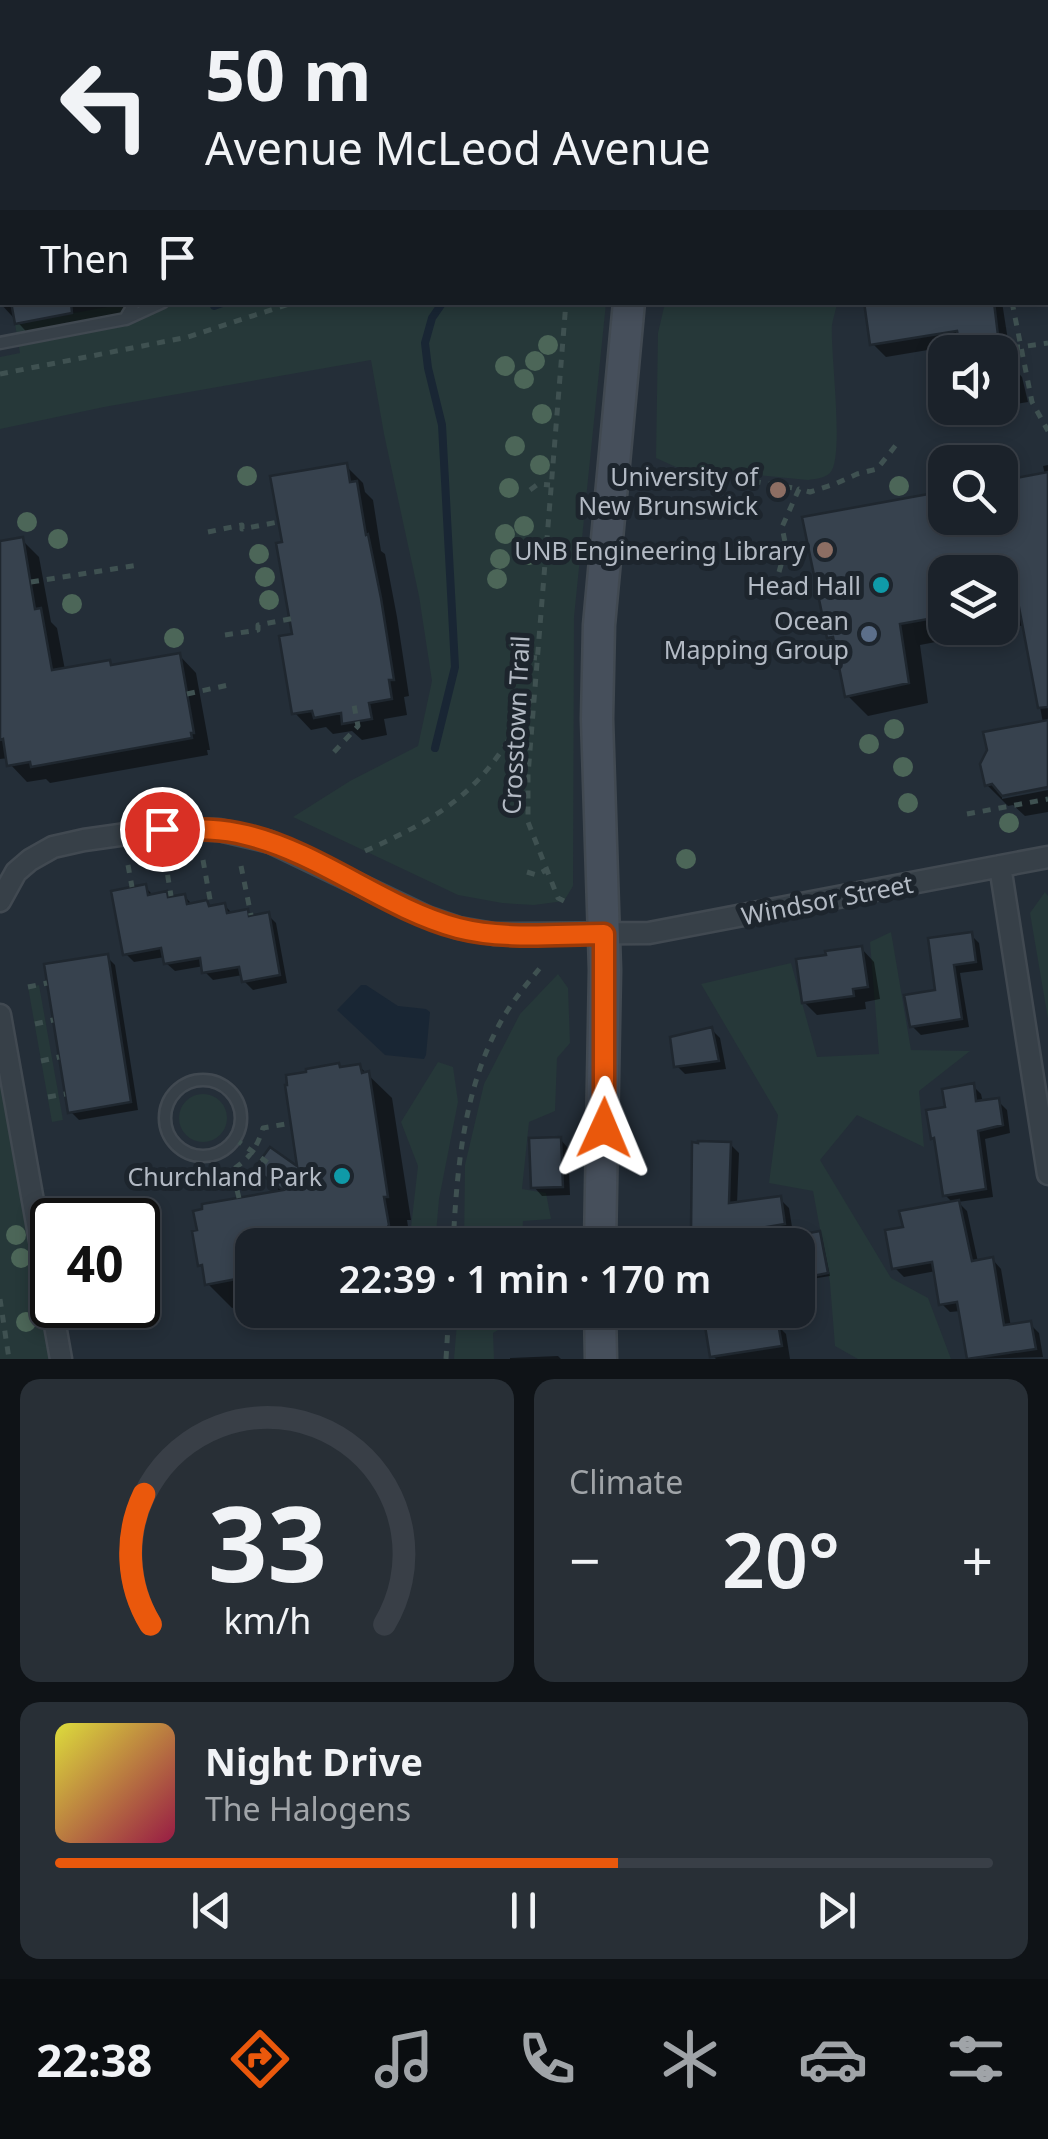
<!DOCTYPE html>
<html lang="en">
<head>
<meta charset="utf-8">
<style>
  :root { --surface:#1b222a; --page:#282f36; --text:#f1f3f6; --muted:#a0a4a8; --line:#393f47; --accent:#ea580c }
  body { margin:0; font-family:"Noto Sans",sans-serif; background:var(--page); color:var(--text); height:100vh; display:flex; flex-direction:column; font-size:38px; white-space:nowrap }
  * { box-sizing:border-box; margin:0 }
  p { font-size:32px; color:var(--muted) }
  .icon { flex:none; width:55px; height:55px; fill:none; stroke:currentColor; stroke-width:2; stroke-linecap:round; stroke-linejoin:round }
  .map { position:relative; height:1359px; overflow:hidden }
  .details { display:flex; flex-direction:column; gap:20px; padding:20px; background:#0f1317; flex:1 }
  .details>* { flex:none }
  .top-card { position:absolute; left:0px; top:0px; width:1050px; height:305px; box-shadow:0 5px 15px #0003,0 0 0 2px var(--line); background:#1b222a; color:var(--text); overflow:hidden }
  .buttons { position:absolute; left:928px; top:335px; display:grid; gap:20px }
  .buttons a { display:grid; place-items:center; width:90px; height:90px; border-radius:20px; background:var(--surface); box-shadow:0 5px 15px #0003,0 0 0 2px var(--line); font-size:50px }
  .speed { position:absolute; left:30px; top:1198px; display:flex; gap:20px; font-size:50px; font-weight:700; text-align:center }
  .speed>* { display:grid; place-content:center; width:130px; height:130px; border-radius:50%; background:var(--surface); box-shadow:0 5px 15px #0003,0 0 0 2px var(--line); line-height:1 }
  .speed .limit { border:5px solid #111; border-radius:15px; background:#fff; color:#111 }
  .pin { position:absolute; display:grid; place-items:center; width:85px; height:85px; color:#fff; margin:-42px; border:5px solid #fff; border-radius:50%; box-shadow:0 2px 10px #0007 }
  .me { position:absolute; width:110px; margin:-55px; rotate:1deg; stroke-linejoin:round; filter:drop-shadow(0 0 8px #0008) }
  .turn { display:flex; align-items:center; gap:35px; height:210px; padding:0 40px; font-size:45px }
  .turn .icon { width:130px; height:130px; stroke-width:2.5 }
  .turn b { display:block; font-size:70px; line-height:85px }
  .then { display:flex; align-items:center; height:95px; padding:0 40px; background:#0003; gap:20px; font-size:38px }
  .big { font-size:75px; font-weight:600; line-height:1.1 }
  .details .tile { flex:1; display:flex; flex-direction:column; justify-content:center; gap:15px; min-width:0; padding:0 35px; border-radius:20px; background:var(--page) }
  .details .dial { align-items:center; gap:0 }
  .dial svg { height:260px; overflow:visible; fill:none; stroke:var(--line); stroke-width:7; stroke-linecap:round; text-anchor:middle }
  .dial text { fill:var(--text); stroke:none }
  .song { display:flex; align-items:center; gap:30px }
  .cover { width:120px; height:120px; border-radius:15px; background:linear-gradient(135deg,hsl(60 70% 55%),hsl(340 70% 35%)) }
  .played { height:10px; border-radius:5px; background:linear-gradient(90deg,var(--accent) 60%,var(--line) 60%) }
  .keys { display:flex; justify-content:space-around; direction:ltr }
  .heat { display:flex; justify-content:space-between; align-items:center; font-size:55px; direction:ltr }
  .details .tiles { flex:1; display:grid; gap:20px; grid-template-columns:1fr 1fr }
  .tile:last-child { grid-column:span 2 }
  .trip { position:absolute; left:235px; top:1228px; width:580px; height:100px; border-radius:20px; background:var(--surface); box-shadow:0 5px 15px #0003,0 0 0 2px var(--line); font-weight:600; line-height:100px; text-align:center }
  .tabs { display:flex; height:160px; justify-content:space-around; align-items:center; background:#0b0e11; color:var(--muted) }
  .tabs .icon { width:70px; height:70px }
  .tabs .active { color:var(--accent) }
  .tabs b { font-size:45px; color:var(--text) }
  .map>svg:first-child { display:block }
  .green { fill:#263839 }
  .water { fill:#192634 }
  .shadow { fill:#0007; fill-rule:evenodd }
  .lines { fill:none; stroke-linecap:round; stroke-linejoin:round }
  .stream { stroke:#192634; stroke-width:8 }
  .building { fill:#37424e; stroke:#1f272f; stroke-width:2.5 }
  .lane-casing { stroke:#414951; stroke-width:15 }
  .street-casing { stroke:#414951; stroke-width:25 }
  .secondary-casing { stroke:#414951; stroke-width:35 }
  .path { stroke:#3f5151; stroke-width:5; stroke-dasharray:8 8; stroke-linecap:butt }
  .lane { stroke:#374048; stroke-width:10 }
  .street { stroke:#374048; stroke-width:20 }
  .secondary { stroke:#464f5b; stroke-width:30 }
  .tree { fill:#4c6658 }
  .route-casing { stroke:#983908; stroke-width:25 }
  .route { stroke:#ea580c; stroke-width:18 }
  .education-dot { fill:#8d6e63; stroke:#1d252d; stroke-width:4 }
  .culture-dot { fill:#0f9aa8; stroke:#1d252d; stroke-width:4 }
  .service-dot { fill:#5c6f8a; stroke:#1d252d; stroke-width:4 }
  .labels { text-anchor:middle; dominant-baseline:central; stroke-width:10; stroke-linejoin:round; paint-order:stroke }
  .poi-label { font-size:25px; fill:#b3bac4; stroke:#1d252d; text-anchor:end }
  .street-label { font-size:25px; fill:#b3bac4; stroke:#1d252d }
</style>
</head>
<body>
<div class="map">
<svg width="1048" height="1359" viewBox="0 0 1048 1359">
  <rect width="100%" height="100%" fill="#242e38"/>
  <path class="green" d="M18 0H632V2H4Z
    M118 302 606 303 574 617 573 886 564 901 534 905 502 903 458 895 293 817 350 781 418 746 432 681 419 596 384 434 371 360 104 407 0 429V357L20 353 15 324 118 305Z
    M665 303H837C836 310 833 318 832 325 830 352 845 457 830 473 825 478 815 479 808 480L676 467 656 458 658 333Z
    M1045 892 1048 896V1019L1030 913Z
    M891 932 911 1050 970 1051 919 1091 924 1147 857 1115 820 1160 891 1278 928 1298 951 1359H858L835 1346 830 1283 813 1191 769 1183 778 1115 701 984 791 963 817 1057 879 1054 870 942Z
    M558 974 568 988 570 1043 557 1058 555 1111 529 1122 522 1189 546 1193 551 1219 523 1221 522 1245H464L465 1165 484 1084 520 1014Z
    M39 985 63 1120 52 1122 28 987Z
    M0 1015 61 1359H0Z
    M438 1062 453 1067 458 1102 439 1199 435 1245H409L418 1166 401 1122Z
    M179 1118a24 24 0 1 1 48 0a24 24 0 1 1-48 0Z
    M458 1310H521V1316L493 1333 494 1359H454Z"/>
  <path class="water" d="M361 985H366L398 1006 426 1009 430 1012 426 1055 424 1059 385 1055 337 1010Z"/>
  <path class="shadow" d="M2 93V200L0 186V94Z
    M2 247V302H131L135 322 34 340 0 303V248Z
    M881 302H1002L1012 366 1022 377 1028 402 1016 404 1017 409 981 416 972 408H1000V352H959L958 345 886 357 873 344Z
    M1048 465V785L1002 794V799L1048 790V812L1025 816 1013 805 1008 806 987 785 1043 723 1025 625 920 645 928 703 868 716 848 696 837 644 830 637 945 493V518H1000V483L1045 475 1043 466ZM945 572H1000V628H945Z
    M346 466 363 483 365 492 373 500 381 551 385 554 397 617 409 696 404 697 407 715 384 719 387 735 362 740 352 731 333 734 326 727 311 730 295 713V636L285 544Z
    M22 540 39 557 51 622 57 628 65 670 109 662 113 667 179 655 196 673 210 750H207L208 755 50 783 46 779 27 782 10 764 9 758 0 759V543Z
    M145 887 154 896 166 894 171 899 184 896 193 905 206 902 212 908 224 905 233 914 247 912 253 917 268 915 276 923 287 983 253 990 244 981 243 975 213 980 205 972 204 966 175 971 166 963 165 957 134 962 126 954Z
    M971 935 979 943 983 970 960 973 969 1027 921 1035 912 1026Z
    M861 948 874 962 880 999 865 1002 866 1009 817 1015 804 1002Z
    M107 957 115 965 138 1110 79 1120 71 1112Z
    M712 1030 720 1038 726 1069 685 1074 677 1066Z
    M338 1065 342 1069 359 1066 392 1098 411 1220H407L411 1245H252V1308L241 1310 238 1307 232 1308 208 1284 205 1269 200 1265 281 1193 257 1169 300 1172Z
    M973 1086 981 1094 983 1103 998 1101 1007 1110 1010 1133 985 1139 993 1197 958 1202 967 1211 978 1262 993 1260 1001 1269 1011 1327 1030 1324 1039 1333 1043 1357 970 1359 961 1311 950 1312 941 1303 936 1271 904 1277 895 1268 906 1229 953 1203 945 1195 937 1142 933 1138 948 1108Z
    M560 1139 568 1148 570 1195 542 1196 534 1187Z
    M730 1144 739 1153 737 1204 780 1199 789 1208 793 1233 771 1236 740 1235 738 1245H694L695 1145Z
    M819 1233 822 1237 830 1276 805 1280 802 1277 798 1245H796L794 1238Z
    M705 1310H750L753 1323 759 1329 778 1326 786 1334 790 1359H716L713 1356Z
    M558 1356 561 1359H510V1358Z"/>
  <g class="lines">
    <path class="stream" d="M478 2 479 0
      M214 306 225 302
      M435 748 455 667 442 425 428 368 425 343 432 318 443 302"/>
  </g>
  <path class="building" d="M11 302H71L72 313 15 324Z
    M864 302H994L1000 352H961L957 331 870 345Z
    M347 463 350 482 357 481 366 535 368 534 381 598 394 680H389L392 699 369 703 372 719 342 724 341 713 314 718 312 711 292 714 279 636 292 634 276 543 282 542 270 476Z
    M1048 472V707L1038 708 1018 602 1000 606V572H945V616L900 624 909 683 845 697 833 637 827 638 802 517 945 491V518H1000V481Z
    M23 537 35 609 41 608 52 670 110 660 111 665 180 653 194 733H191L192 738 31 767 30 762 7 766 3 739 0 740V541Z
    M1048 720V787L1002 796 992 784 985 786 980 764 987 750 983 732Z
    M146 884 148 895 167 891 168 897 185 894 187 904 207 900 209 906 225 903 227 913 248 909 249 916 269 912 280 975 242 982 239 967 202 973 200 958 164 964 161 948 123 955 111 891Z
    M972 932 976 962 954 965 962 1019 910 1027 904 995 935 990 928 938Z
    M862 946 868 987 853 989 854 996 802 1003 796 959 826 955 825 951Z
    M108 954 131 1102 68 1113 44 964Z
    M712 1027 719 1061 674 1067 670 1037Z
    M339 1063 340 1067 360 1064 362 1073 369 1071 388 1197H384L389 1225 377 1245H252V1276L205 1285 202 1265 198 1266 192 1231 197 1230 193 1211 202 1209V1204L283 1190 254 1169 270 1147 297 1166 285 1085H287L286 1075 306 1072V1069Z
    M974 1083 976 1101 999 1098 1003 1125 978 1131 986 1189 943 1196 934 1138 931 1139 926 1110 945 1107 942 1089Z
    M561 1137 563 1187 531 1188 529 1138Z
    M698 1141 731 1142 729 1203 781 1196 785 1224 761 1228H732V1232L691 1231 692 1142 698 1143Z
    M959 1200 972 1261 993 1257 1004 1325 1031 1321 1036 1349 967 1359 957 1302 939 1305 932 1262 892 1269 885 1230 903 1227 899 1211Z
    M820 1231 828 1273 798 1279V1235Z
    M739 1312 740 1318 749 1316 751 1328 778 1323 782 1346 710 1357 704 1320Z"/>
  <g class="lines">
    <defs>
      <path id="lane" d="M126 319 163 302
        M0 343 125 319 135 302
        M165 1118a38 38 0 1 1 76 0a38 38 0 1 1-76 0Z"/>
      <path id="street" d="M954 0 955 2
        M1048 290V291
        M1000 866 1048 1174
        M0 901 16 872 30 860 53 847 84 840 162 829 219 830 270 842 427 917 459 928 494 934 649 933 1048 857
        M0 1015 61 1359"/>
      <path id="secondary" d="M657 2 658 0
        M600 1245 605 970 597 719 599 625 629 302
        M600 1310 601 1359"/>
    </defs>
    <use href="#lane" class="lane-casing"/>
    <use href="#street" class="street-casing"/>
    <use href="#secondary" class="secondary-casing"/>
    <path class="path" d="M594 2V0
      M1012 302 1032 402 1048 431
      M996 347H1020L1048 343
      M0 374 188 337 295 302
      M641 472 746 480 799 489
      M530 490 538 484 550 485
      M208 532 242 525V529L278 522
      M779 572 786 547 782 527 799 489 810 492 835 484 857 474 877 469 896 445
      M31 582 138 565
      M225 635 258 630V625L295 618
      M519 647 525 657 537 658
      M187 694 233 684
      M334 752 358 726 354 705
      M967 814 1048 799
      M365 851C451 813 489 785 531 699
      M165 859 171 896
      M203 860 211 905
      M128 865 132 887
      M241 866 251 915
      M527 872 537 875 546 870
      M564 901 558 898 528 822V775L566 302
      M28 987 47 983
      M35 1024 53 1020
      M41 1061 59 1057
      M48 1097 65 1094
      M235 1139 300 1186
      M239 1198 232 1170C249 1159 257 1148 263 1128L291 1123
      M453 1245C457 1170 463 1092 499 1025 510 1004 525 986 540 968
      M0 1299 9 1359
      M446 1359 449 1310"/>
    <use href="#lane" class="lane"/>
    <use href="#street" class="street"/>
    <use href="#secondary" class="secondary"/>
  </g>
  <g class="tree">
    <circle cx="548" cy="345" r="10"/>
    <circle cx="535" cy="361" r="10"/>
    <circle cx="505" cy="366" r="10"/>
    <circle cx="524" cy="379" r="10"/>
    <circle cx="542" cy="414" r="10"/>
    <circle cx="515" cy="446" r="10"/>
    <circle cx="540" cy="465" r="10"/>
    <circle cx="247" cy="476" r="10"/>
    <circle cx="899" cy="486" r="10"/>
    <circle cx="509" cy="488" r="10"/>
    <circle cx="27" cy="522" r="10"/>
    <circle cx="524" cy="526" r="10"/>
    <circle cx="505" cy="534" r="10"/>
    <circle cx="58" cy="539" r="10"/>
    <circle cx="259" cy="554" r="10"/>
    <circle cx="529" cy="555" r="10"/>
    <circle cx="500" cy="559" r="10"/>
    <circle cx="265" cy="577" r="10"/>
    <circle cx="497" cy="579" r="10"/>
    <circle cx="269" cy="600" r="10"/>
    <circle cx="72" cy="604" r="10"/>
    <circle cx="174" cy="638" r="10"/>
    <circle cx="894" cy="729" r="10"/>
    <circle cx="869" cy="744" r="10"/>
    <circle cx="903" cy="767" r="10"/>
    <circle cx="908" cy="803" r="10"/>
    <circle cx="1009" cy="823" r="10"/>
    <circle cx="686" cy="859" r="10"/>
    <circle cx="16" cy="1235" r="10"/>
    <circle cx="21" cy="1258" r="10"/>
    <circle cx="26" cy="1322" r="10"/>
  </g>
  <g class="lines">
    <defs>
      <path id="route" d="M162 829C190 829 219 828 246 835 321 853 384 908 458 928 504 940 557 934 604 934V1128"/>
    </defs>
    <use href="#route" class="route-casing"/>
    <use href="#route" class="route"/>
  </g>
  <g class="education-dot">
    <circle cx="778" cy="490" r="10"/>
    <circle cx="825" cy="550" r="10"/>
  </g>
  <g class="culture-dot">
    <circle cx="881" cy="585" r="10"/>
    <circle cx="342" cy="1176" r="10"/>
  </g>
  <circle class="service-dot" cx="869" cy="634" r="10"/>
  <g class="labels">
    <g class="poi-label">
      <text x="758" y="476">University of<tspan x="758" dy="29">New Brunswick</tspan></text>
      <text x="805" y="550">UNB Engineering Library</text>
      <text x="861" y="585">Head Hall</text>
      <text x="849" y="620">Ocean<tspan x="849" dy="29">Mapping Group</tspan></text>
      <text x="322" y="1176">Churchland Park</text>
    </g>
    <g class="street-label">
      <text transform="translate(515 725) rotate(-87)">Crosstown Trail</text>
      <text transform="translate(827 899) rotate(-11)">Windsor Street</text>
    </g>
  </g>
</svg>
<div class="buttons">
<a><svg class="icon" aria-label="sound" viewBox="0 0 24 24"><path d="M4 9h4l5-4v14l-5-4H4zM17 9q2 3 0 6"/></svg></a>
<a><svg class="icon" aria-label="search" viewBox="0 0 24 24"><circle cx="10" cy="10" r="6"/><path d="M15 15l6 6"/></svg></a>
<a><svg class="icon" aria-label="layers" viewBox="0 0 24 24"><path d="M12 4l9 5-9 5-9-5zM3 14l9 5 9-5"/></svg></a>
</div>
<div class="speed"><div class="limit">40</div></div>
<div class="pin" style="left:162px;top:829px;background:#d93025"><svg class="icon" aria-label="arrive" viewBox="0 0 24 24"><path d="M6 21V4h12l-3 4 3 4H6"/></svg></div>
<svg class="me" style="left:604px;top:1128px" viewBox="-20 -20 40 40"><path d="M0-17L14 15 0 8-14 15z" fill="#ea580c" stroke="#fff" stroke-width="4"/></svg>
<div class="trip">22:39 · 1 min · 170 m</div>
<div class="top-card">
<div class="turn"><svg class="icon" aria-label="left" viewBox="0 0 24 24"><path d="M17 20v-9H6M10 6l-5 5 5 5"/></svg><div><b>50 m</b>Avenue McLeod Avenue</div></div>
<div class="then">Then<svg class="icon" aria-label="arrive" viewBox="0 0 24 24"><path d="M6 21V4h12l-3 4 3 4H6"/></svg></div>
</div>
</div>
<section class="details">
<div class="tiles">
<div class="tile dial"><svg viewBox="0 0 100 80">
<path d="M14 69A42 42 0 1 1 86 69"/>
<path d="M14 69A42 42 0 0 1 12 29" stroke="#ea580c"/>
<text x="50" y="56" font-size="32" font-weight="700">33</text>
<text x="50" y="72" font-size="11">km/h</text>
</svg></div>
<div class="tile"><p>Climate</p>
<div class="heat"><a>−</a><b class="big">20°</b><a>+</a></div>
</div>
<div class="tile">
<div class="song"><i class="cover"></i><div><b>Night Drive</b><p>The Halogens</p></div></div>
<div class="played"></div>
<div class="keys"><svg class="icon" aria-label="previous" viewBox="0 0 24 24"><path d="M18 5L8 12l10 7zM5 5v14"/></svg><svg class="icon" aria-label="pause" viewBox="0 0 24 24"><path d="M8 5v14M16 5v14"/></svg><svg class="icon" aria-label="next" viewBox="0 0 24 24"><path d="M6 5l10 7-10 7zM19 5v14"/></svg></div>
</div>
</div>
</section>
<nav class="tabs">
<b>22:38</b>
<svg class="icon active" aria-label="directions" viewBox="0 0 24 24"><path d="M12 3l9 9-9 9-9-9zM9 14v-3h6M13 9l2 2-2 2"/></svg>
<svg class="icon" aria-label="music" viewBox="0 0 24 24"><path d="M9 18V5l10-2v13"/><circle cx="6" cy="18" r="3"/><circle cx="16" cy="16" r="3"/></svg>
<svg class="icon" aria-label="phone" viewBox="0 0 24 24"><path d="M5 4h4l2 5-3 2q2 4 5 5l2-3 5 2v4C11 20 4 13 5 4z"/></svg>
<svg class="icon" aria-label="climate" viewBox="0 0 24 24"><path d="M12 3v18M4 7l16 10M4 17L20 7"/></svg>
<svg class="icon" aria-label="car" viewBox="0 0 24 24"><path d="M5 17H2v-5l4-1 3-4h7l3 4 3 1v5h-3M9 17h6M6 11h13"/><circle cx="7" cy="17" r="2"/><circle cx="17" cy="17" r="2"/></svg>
<svg class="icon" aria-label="filters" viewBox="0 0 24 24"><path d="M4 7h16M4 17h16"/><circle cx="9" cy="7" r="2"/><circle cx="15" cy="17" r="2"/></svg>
</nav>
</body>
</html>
